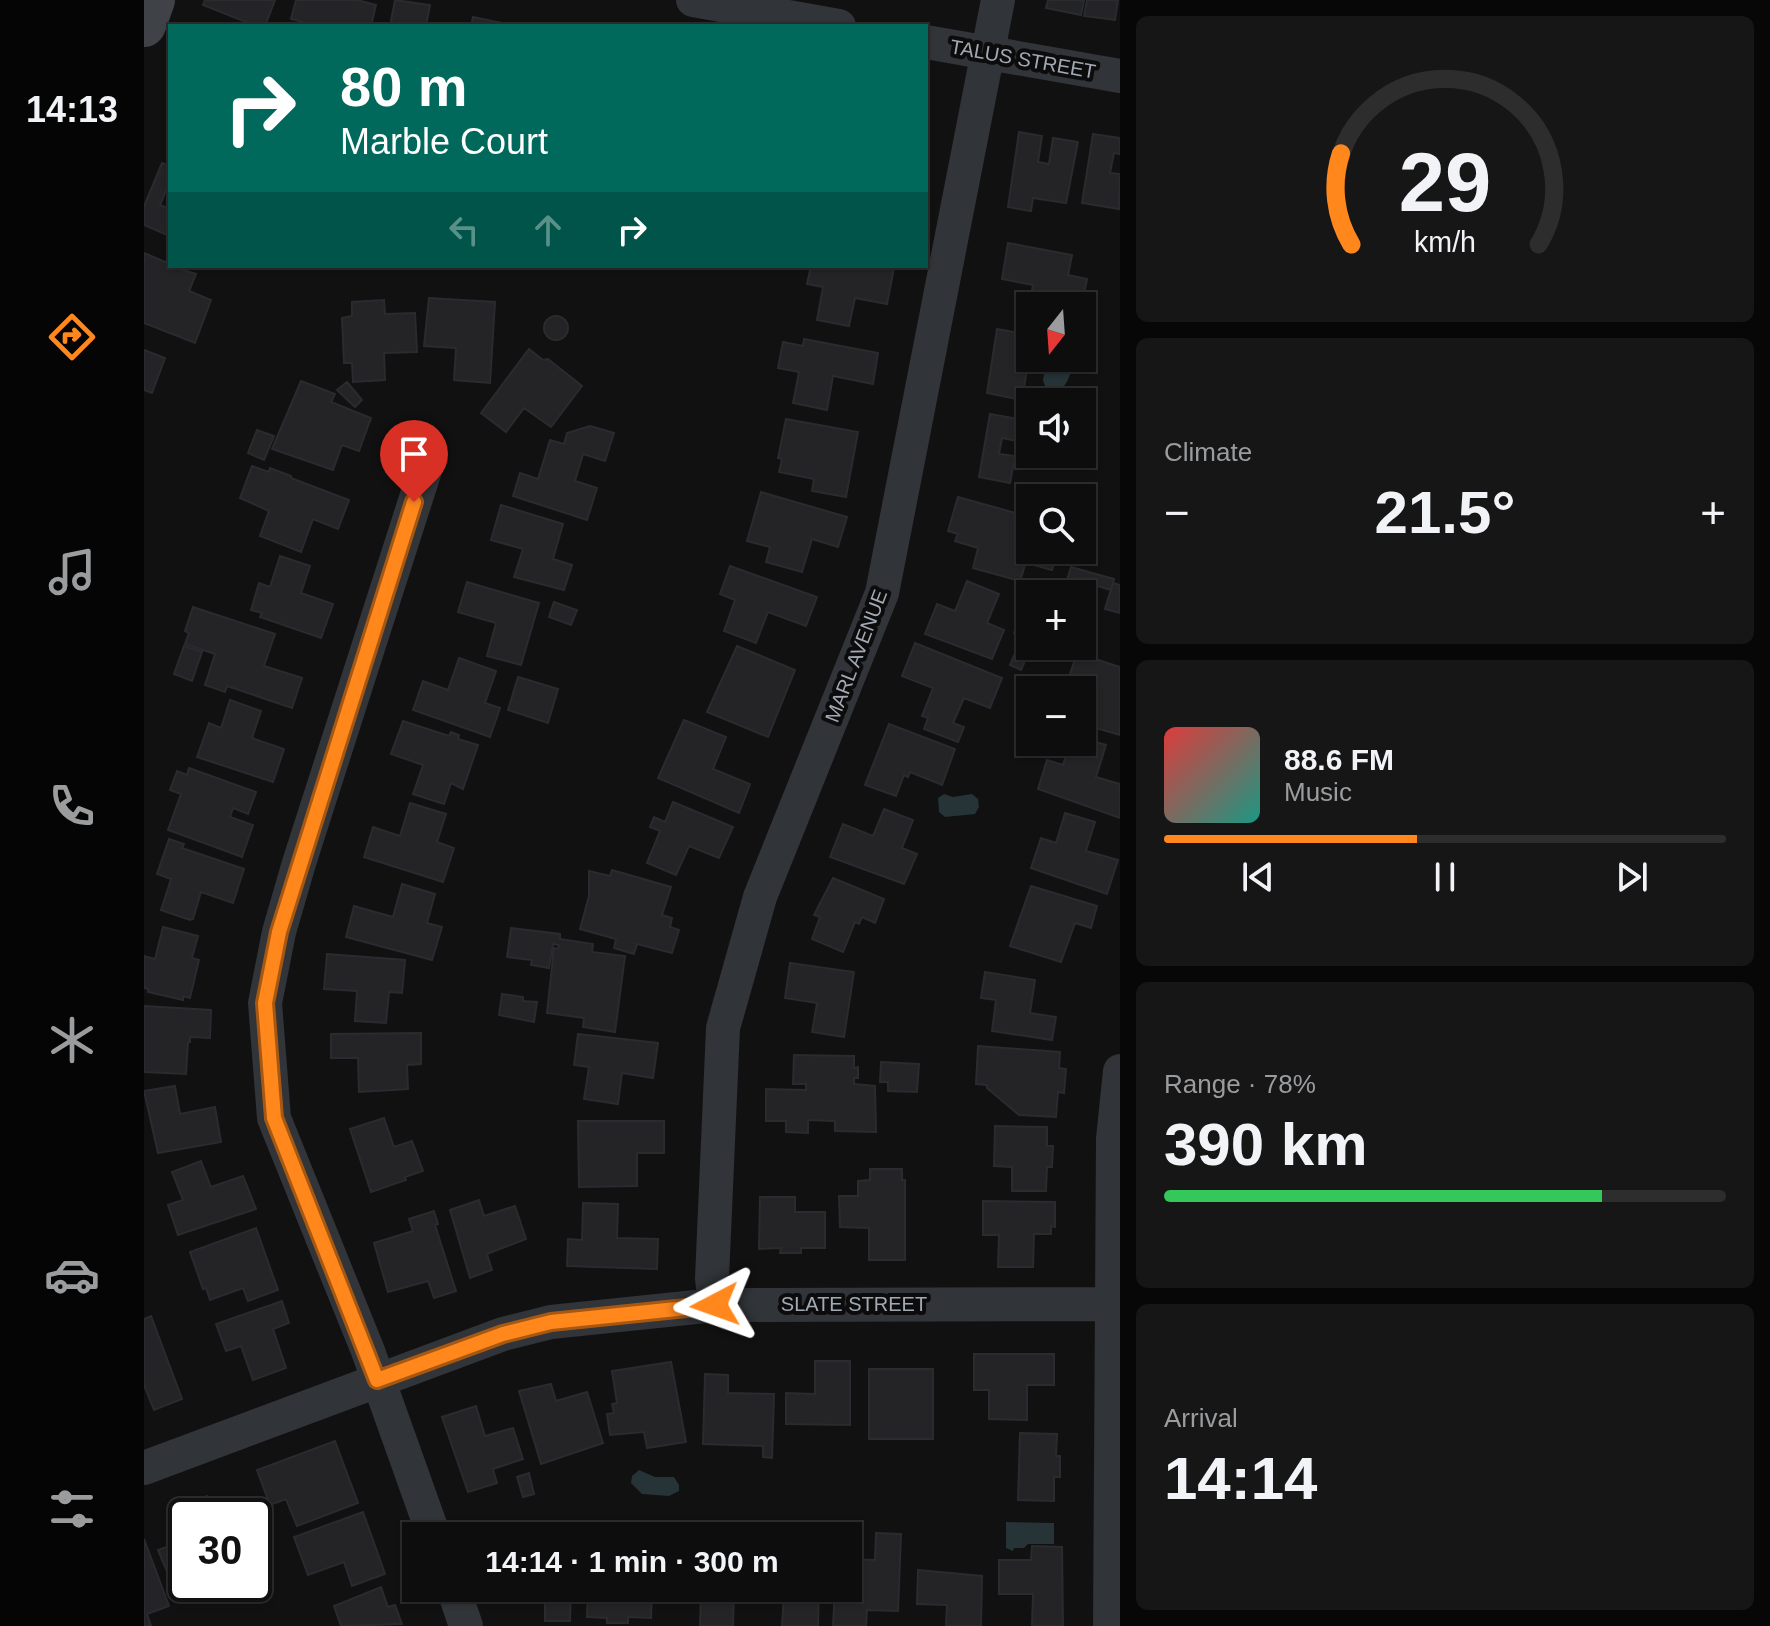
<!DOCTYPE html>
<html lang="en">
<head>
<meta charset="utf-8">
<style>
  :root { --surface:#0d0d0e; --page:#161617; --text:#f1f3f6; --muted:#9a9c9e; --line:#2d2d2e; --accent:#ff871c }
  body { margin:0; font-family:Helvetica,sans-serif; background:var(--page); color:var(--text); height:100vh; display:flex; flex-direction:column; font-size:30px; white-space:nowrap }
  * { box-sizing:border-box; margin:0 }
  p { font-size:26px; color:var(--muted) }
  .icon { flex:none; width:44px; height:44px; fill:none; stroke:currentColor; stroke-width:2; stroke-linecap:round; stroke-linejoin:round }
  .map { position:relative; flex:1; overflow:hidden }
  .panel { display:flex; flex-direction:column; gap:16px; padding:16px; background:#070708; width:650px }
  .panel>* { flex:none }
  .hud { position:absolute; left:24px; top:24px; width:760px; height:244px; border-radius:0px; box-shadow:0 2px 6px #0004,0 0 0 2px var(--line); background:#00695c; color:#fff; overflow:hidden }
  .needle { width:52px; rotate:197deg }
  .tools { position:absolute; left:872px; top:292px; display:grid; gap:16px }
  .tools a { display:grid; place-items:center; width:80px; height:80px; border-radius:0px; background:var(--surface); box-shadow:0 2px 6px #0004,0 0 0 2px var(--line); font-size:40px }
  .speed { position:absolute; left:24px; top:1498px; display:flex; gap:16px; font-size:40px; font-weight:700; text-align:center }
  .speed>* { display:grid; place-content:center; width:104px; height:104px; border-radius:50%; background:var(--surface); box-shadow:0 2px 6px #0004,0 0 0 2px var(--line); line-height:1 }
  .speed .limit { border:4px solid #111; border-radius:12px; background:#fff; color:#111 }
  .pin { position:absolute; display:grid; place-items:center; width:68px; height:68px; color:#fff; margin:-82px -34px; border-radius:50% 50% 50% 0; rotate:-45deg; box-shadow:0 0 8px #0007 }
  .pin .icon { rotate:45deg }
  .me { position:absolute; width:88px; margin:-44px; rotate:266deg; stroke-linejoin:round; filter:drop-shadow(0 0 6px #0008) }
  .turn { display:flex; align-items:center; gap:28px; height:168px; padding:0 40px; font-size:36px }
  .turn .icon { width:104px; height:104px; stroke-width:2.5 }
  .turn b { display:block; font-size:56px; line-height:68px }
  .lanes { display:flex; align-items:center; height:76px; padding:0 40px; background:#0003; justify-content:center; gap:40px; direction:ltr }
  .lanes .off { opacity:.35 }
  .big { font-size:60px; font-weight:600; line-height:1.1 }
  .panel .card { flex:1; display:flex; flex-direction:column; justify-content:center; gap:12px; min-width:0; padding:0 28px; border-radius:12px; background:var(--page) }
  .panel .dial { align-items:center; gap:0 }
  .dial svg { height:208px; overflow:visible; fill:none; stroke:var(--line); stroke-width:7; stroke-linecap:round; text-anchor:middle }
  .dial text { fill:var(--text); stroke:none }
  .song { display:flex; align-items:center; gap:24px }
  .cover { width:96px; height:96px; border-radius:12px; background:linear-gradient(135deg,hsl(0 70% 55%),hsl(170 70% 35%)) }
  .played { height:8px; border-radius:4px; background:linear-gradient(90deg,var(--accent) 45%,var(--line) 45%) }
  .keys { display:flex; justify-content:space-around; direction:ltr }
  .heat { display:flex; justify-content:space-between; align-items:center; font-size:44px; direction:ltr }
  .charge { height:12px; border-radius:6px; background:linear-gradient(90deg,#34c759 78%,var(--line) 0) }
  .trip { position:absolute; left:258px; top:1522px; width:460px; height:80px; border-radius:0px; background:var(--surface); box-shadow:0 2px 6px #0004,0 0 0 2px var(--line); font-weight:600; line-height:80px; text-align:center }
  main { display:flex; flex:1; min-height:0 }
  .dock { display:flex; flex-direction:column; width:144px; justify-content:space-around; align-items:center; background:#050506; color:var(--muted) }
  .dock .icon { width:56px; height:56px }
  .dock .active { color:var(--accent) }
  .dock b { font-size:36px; color:var(--text) }
  .map>svg:first-child { display:block }
  .water { fill:#263337 }
  .building { fill:#242426; stroke:#2a2b2f; stroke-width:2 }
  .lines { fill:none; stroke-linecap:round; stroke-linejoin:round }
  .street { stroke:#313438; stroke-width:34 }
  .secondary { stroke:#3f4348; stroke-width:44 }
  .route-casing { stroke:#a65812; stroke-width:20 }
  .route { stroke:#ff871c; stroke-width:14 }
  .labels { text-anchor:middle; dominant-baseline:central; stroke-width:8; stroke-linejoin:round; paint-order:stroke }
  .street-label { font-size:20px; fill:#a1aab4; stroke:#0c0c0d }
</style>
</head>
<body>
<main>
<nav class="dock">
<b>14:13</b>
<svg class="icon active" aria-label="directions" viewBox="0 0 24 24"><path d="M12 3l9 9-9 9-9-9zM9 14v-3h6M13 9l2 2-2 2"/></svg>
<svg class="icon" aria-label="music" viewBox="0 0 24 24"><path d="M9 18V5l10-2v13"/><circle cx="6" cy="18" r="3"/><circle cx="16" cy="16" r="3"/></svg>
<svg class="icon" aria-label="phone" viewBox="0 0 24 24"><path d="M5 4h4l2 5-3 2q2 4 5 5l2-3 5 2v4C11 20 4 13 5 4z"/></svg>
<svg class="icon" aria-label="climate" viewBox="0 0 24 24"><path d="M12 3v18M4 7l16 10M4 17L20 7"/></svg>
<svg class="icon" aria-label="car" viewBox="0 0 24 24"><path d="M5 17H2v-5l4-1 3-4h7l3 4 3 1v5h-3M9 17h6M6 11h13"/><circle cx="7" cy="17" r="2"/><circle cx="17" cy="17" r="2"/></svg>
<svg class="icon" aria-label="filters" viewBox="0 0 24 24"><path d="M4 7h16M4 17h16"/><circle cx="9" cy="7" r="2"/><circle cx="15" cy="17" r="2"/></svg>
</nav>
<div class="map">
<svg width="976" height="1626" viewBox="0 0 976 1626">
  <rect width="100%" height="100%" fill="#111112"/>
  <path class="water" d="M913 358H931C926 374 923 397 902 389L899 380 900 374 912 366Z
    M800 794 809 797 828 794 834 799 835 807 831 814 801 817 795 812 794 798Z
    M495 1470 511 1477H530L535 1485V1491L525 1496 498 1494 487 1483 488 1476Z
    M862 1522 910 1523V1544H884L880 1548H870L869 1551 862 1548Z"/>
  <path class="building" d="M61 0H131L121 26H112L59 5Z
    M152 0H213L232 5 227 26H175L147 19Z
    M251 0 286 5 282 26H246Z
    M904 0H940L937 15 902 8Z
    M943 0H974L971 20 940 16Z
    M329 17 363 24V26H327Z
    M875 132 898 136 894 162 905 164 909 138 934 142 922 203 889 198 887 211 864 207Z
    M949 134 976 138V154L970 153 966 173 976 174 975 209 938 203Z
    M18 163 26 166V189L23 188 16 205 26 209V227L23 235 0 225V206Z
    M864 243 928 255 924 275 943 279 938 305 920 302 919 306H886L884 314 889 285 858 279Z
    M0 253 26 264V266L52 274 45 291 67 300 51 343 0 323Z
    M667 266 750 268 743 304 711 298 705 326 673 320 679 287 663 284Z
    M285 298 351 302 346 383 310 380 312 348 280 346Z
    M240 300 241 314 271 313 273 352 240 353 241 380 209 382 208 363H200L198 318 208 316V302Z
    M400 328a12 12 0 1 1 24 0a12 12 0 1 1-24 0Z
    M853 329 886 335V358H896L894 371 883 369 878 400 843 393Z
    M660 339 734 353 729 384 689 376 683 410 649 403 655 372 634 368 639 342 659 346Z
    M385 349 399 360 404 359 438 386 407 427 380 408 362 432 337 413Z
    M0 350 21 358 8 393 0 390Z
    M157 381 191 394 187 402 227 418 215 451 198 445 189 470 128 449Z
    M203 382 218 400 211 407 193 390Z
    M846 414 886 421V454H910L908 463 875 457 878 442 858 438 855 454 871 456 866 483 835 477Z
    M642 419 714 432 702 497 668 491 670 479 635 472 638 459 634 458Z
    M446 426 470 433 461 461 439 454 431 481 453 488 443 520 369 496 376 473 394 479 406 440 420 444 423 433Z
    M113 430 130 436 120 460 104 453Z
    M108 466 125 472 126 468 147 476V478L205 500 194 529 169 519 157 552 116 536 125 511 96 498Z
    M617 492 703 517 694 547 668 539 658 572 622 562 626 547 603 541Z
    M814 497 886 517V532L878 561 882 562 876 581 829 568 834 548 811 541 814 534 804 531Z
    M357 505 419 524 409 559 428 565 420 590 370 577 379 549 347 540Z
    M886 548V550H914L908 570 882 563Z
    M136 556 166 566 157 593 189 604 177 638 116 617 118 613 107 610 115 583 126 587Z
    M586 566 673 597 662 626 624 612 612 643 580 631 591 600 576 594Z
    M927 567 970 579 967 590 936 581 932 594H919Z
    M823 581 855 594 843 623 860 630 848 659 781 634 793 604 811 611Z
    M323 582 395 603 377 665 343 656 352 623 314 612Z
    M969 583 976 585V613L961 609Z
    M410 602 433 610 427 625 405 617Z
    M49 607 131 634 120 666 158 678 148 708 83 686 81 692 61 685 71 654 41 644 45 633 41 631Z
    M874 621 886 625V639L870 633Z
    M877 639 888 646 877 670 866 665Z
    M771 643 858 678 846 708 820 698 809 723 820 727 814 742 780 729 784 718 778 716 789 688 758 676Z
    M40 646 58 652 48 681 30 674Z
    M593 646 651 670 624 737 563 712Z
    M933 653 976 667V735L938 724V690H932L934 683 924 680Z
    M315 658 352 671 341 703 356 708 346 737 269 710 279 681 304 690Z
    M374 677 414 689 404 723 364 710Z
    M86 700 117 711 108 738 140 749 129 782 53 757 65 723 77 728Z
    M540 720 582 737 569 769 606 784 595 813 514 778Z
    M259 721 305 736 307 732 315 735 314 739 334 745 319 789 307 783 300 804 269 794 279 765 247 754Z
    M745 724 811 749 798 785 766 772 764 777 760 775 752 796 721 785Z
    M938 738 962 745 952 777 976 784V818L894 789 903 760 919 765 926 742H938Z
    M45 768 112 792 104 814 89 808 86 817 109 825 98 857 24 830 37 794 26 790 33 771 43 775Z
    M529 802 589 827 575 858 545 846 532 875 503 863 516 831 506 827 510 817 521 822Z
    M266 803 302 814 293 842 310 848 299 882 220 857 229 827 256 836Z
    M740 809 769 820 758 848 773 854 760 884 686 857 699 824 729 836Z
    M921 813 951 822 942 851 974 860 963 894 887 868 897 838 912 843Z
    M25 839 40 844 38 848 100 869 89 903 57 892 49 919 46 920 17 910 27 879 13 874Z
    M468 870 527 887 518 915 528 918 526 927 535 930 528 953 493 944 490 954 470 948 472 939 436 929 445 896V871L466 876Z
    M689 878 740 899 731 923 718 917 715 924 711 922 699 952 668 939 676 917 670 915Z
    M258 884 291 894 283 923 298 927 288 960 202 937 210 906 249 917Z
    M887 886 953 906 947 928 931 923 917 962 866 946Z
    M19 927 54 936 48 958 55 960 46 998 39 996V1000L4 992V989L0 988V956L11 959Z
    M367 928 416 934V939L449 944 448 952 481 956 471 1032 439 1027 440 1018 403 1013 410 948 414 949 415 945 409 944 405 968 387 965 388 960 363 957Z
    M183 954 261 960 258 993 245 992 242 1023 211 1021 213 991 180 989Z
    M646 963 710 972 700 1037 668 1032 673 1003 641 998Z
    M841 972 891 980 886 1013 912 1017 908 1040 848 1031 852 1000 837 998Z
    M358 994 379 997V1001L393 1002 390 1022 355 1015Z
    M0 1006 67 1010 66 1038 46 1037V1042H44L42 1074 0 1072Z
    M277 1033V1064L263 1065 264 1089 215 1092 214 1058H187V1034Z
    M434 1034 514 1043 509 1078 478 1073 474 1104 440 1099 445 1067 430 1065Z
    M834 1046 916 1052 915 1068 922 1069 920 1093 914 1092 912 1117 875 1115 843 1088V1085L832 1084Z
    M650 1055 710 1056V1068L714 1067V1078H710V1084L731 1086 732 1132 691 1131V1121L664 1120V1133L642 1132V1121H622V1089L662 1090V1084H649Z
    M737 1062 775 1064 773 1092 744 1091V1082H736Z
    M31 1086 36 1114 71 1107 77 1142 14 1153 0 1091Z
    M240 1118 250 1147 268 1141 279 1171 261 1177 262 1180 227 1192 206 1129Z
    M434 1121H520V1153H493V1186L435 1187Z
    M851 1126 903 1127V1146H909L908 1167H903L902 1191H868V1167L850 1166Z
    M57 1161 67 1187 99 1176 112 1209 34 1235 24 1205 39 1200 28 1172Z
    M726 1169H758V1180H761V1260H725V1228L696 1227 695 1196H714V1181L726 1180Z
    M616 1197H651V1212H681V1248H657V1253H636L637 1248 615 1249Z
    M335 1200 340 1216 371 1206 382 1239 343 1254 348 1270 326 1278 306 1210Z
    M839 1201 911 1202V1227L907 1226V1234H890L889 1267H854L855 1235H839Z
    M439 1203 474 1204 473 1238 514 1239 513 1269 423 1266 424 1239 438 1240Z
    M290 1211 294 1224 291 1225 312 1291 290 1298 284 1281 244 1292 230 1243 269 1231 265 1219Z
    M112 1228 134 1290 104 1301 99 1288 66 1300 62 1288 59 1289 46 1252Z
    M138 1301 145 1323 129 1329 142 1368 109 1380 97 1346 82 1351 72 1324Z
    M7 1316 38 1399 10 1410 0 1385V1319Z
    M830 1354H910V1385H883V1420L845 1419V1390H830Z
    M671 1361H706V1425L642 1424V1393L671 1394Z
    M527 1362 542 1442 503 1448 500 1432 466 1435 463 1414 470 1413 468 1404 473 1403 468 1371Z
    M725 1369H789V1439H725Z
    M561 1374 584 1375V1393L630 1394 628 1458 619 1457V1446L559 1444Z
    M407 1384 412 1401 443 1392 459 1443 397 1464 375 1391Z
    M332 1406 341 1436 369 1428 379 1459 349 1469 353 1483 324 1492 298 1417Z
    M876 1433 913 1434 912 1456H916V1477H910V1501L874 1500Z
    M191 1441 214 1503 153 1526 142 1499 126 1505 113 1470Z
    M385 1473 390 1494 379 1497 373 1477Z
    M63 1496 70 1516H42V1540L30 1509Z
    M219 1512 241 1574 208 1586 200 1562 164 1575 150 1537Z
    M522 1529 562 1530V1536H522Z
    M732 1533 757 1534 754 1611 723 1610 722 1626H689L691 1588H704V1559L731 1560Z
    M0 1539 25 1606 3 1614 7 1626H0Z
    M42 1540V1584H70L34 1598 14 1550Z
    M888 1546 918 1547 919 1626H888L889 1594H855V1560H887Z
    M774 1570 838 1576 837 1626H802L803 1605 773 1604Z
    M237 1587 244 1607 251 1605 258 1624 197 1626 190 1606Z
    M368 1588H427L426 1621H401V1595H368Z
    M444 1588H508L507 1618 484 1617V1623H463V1618L443 1617Z
    M524 1588H590L589 1626H556L557 1593H524Z
    M610 1588H675L674 1626H638L640 1595 609 1593Z"/>
  <g class="lines">
    <path class="street" d="M549 0 695 26
      M782 42 976 76
      M283 464 155 863 135 932 121 1003 130 1118 224 1351 290 1536
      M571 1305 568 1278 579 1028 616 897 738 593 854 0
      M0 1468 359 1334 407 1322 571 1305 967 1304
      M309 1588 322 1626
      M966 1626 969 1139 976 1071"/>
    <path class="secondary" d="M0 25 9 0"/>
  </g>
  <g class="lines">
    <defs>
      <path id="route" d="M270 502 135 932 121 1003 130 1118 233 1380 359 1334 407 1322 571 1305"/>
    </defs>
    <use href="#route" class="route-casing"/>
    <use href="#route" class="route"/>
  </g>
  <g class="labels">
    <g class="street-label">
      <text transform="translate(879 59) rotate(10)">TALUS STREET</text>
      <text transform="translate(712 656) rotate(-69)">MARL AVENUE</text>
      <text x="710" y="1304">SLATE STREET</text>
    </g>
  </g>
</svg>
<div class="tools">
<a><svg class="needle" viewBox="-14 -14 28 28"><path d="M0-13l5 13h-10z" fill="#e53935"/><path d="M0 13l5-13h-10z" fill="#9a9c9e"/></svg></a>
<a><svg class="icon" aria-label="sound" viewBox="0 0 24 24"><path d="M4 9h4l5-4v14l-5-4H4zM17 9q2 3 0 6"/></svg></a>
<a><svg class="icon" aria-label="search" viewBox="0 0 24 24"><circle cx="10" cy="10" r="6"/><path d="M15 15l6 6"/></svg></a>
<a>+</a>
<a>−</a>
</div>
<div class="speed"><div class="limit">30</div></div>
<div class="pin" style="left:270px;top:502px;background:#d93025"><svg class="icon" aria-label="arrive" viewBox="0 0 24 24"><path d="M6 21V4h12l-3 4 3 4H6"/></svg></div>
<svg class="me" style="left:571px;top:1305px" viewBox="-20 -20 40 40"><path d="M0-17L14 15 0 8-14 15z" fill="#ff871c" stroke="#fff" stroke-width="4"/></svg>
<div class="trip">14:14 · 1 min · 300 m</div>
<div class="hud">
<div class="turn"><svg class="icon" aria-label="right" viewBox="0 0 24 24"><path d="M7 20v-9h11M14 6l5 5-5 5"/></svg><div><b>80 m</b>Marble Court</div></div>
<div class="lanes"><svg class="icon off" aria-label="left" viewBox="0 0 24 24"><path d="M17 20v-9H6M10 6l-5 5 5 5"/></svg><svg class="icon off" aria-label="ahead" viewBox="0 0 24 24"><path d="M12 20V5M6 11l6-6 6 6"/></svg><svg class="icon" aria-label="right" viewBox="0 0 24 24"><path d="M7 20v-9h11M14 6l5 5-5 5"/></svg></div>
</div>
</div>
<section class="panel">
<div class="card dial"><svg viewBox="0 0 100 80">
<path d="M14 69A42 42 0 1 1 86 69"/>
<path d="M14 69A42 42 0 0 1 10 34" stroke="#ff871c"/>
<text x="50" y="56" font-size="32" font-weight="700">29</text>
<text x="50" y="72" font-size="11">km/h</text>
</svg></div>
<div class="card"><p>Climate</p>
<div class="heat"><a>−</a><b class="big">21.5°</b><a>+</a></div>
</div>
<div class="card">
<div class="song"><i class="cover"></i><div><b>88.6 FM</b><p>Music</p></div></div>
<div class="played"></div>
<div class="keys"><svg class="icon" aria-label="previous" viewBox="0 0 24 24"><path d="M18 5L8 12l10 7zM5 5v14"/></svg><svg class="icon" aria-label="pause" viewBox="0 0 24 24"><path d="M8 5v14M16 5v14"/></svg><svg class="icon" aria-label="next" viewBox="0 0 24 24"><path d="M6 5l10 7-10 7zM19 5v14"/></svg></div>
</div>
<div class="card"><p>Range · 78%</p><b class="big">390 km</b><div class="charge"></div></div>
<div class="card"><p>Arrival</p><b class="big">14:14</b></div>
</section>
</main>
</body>
</html>
